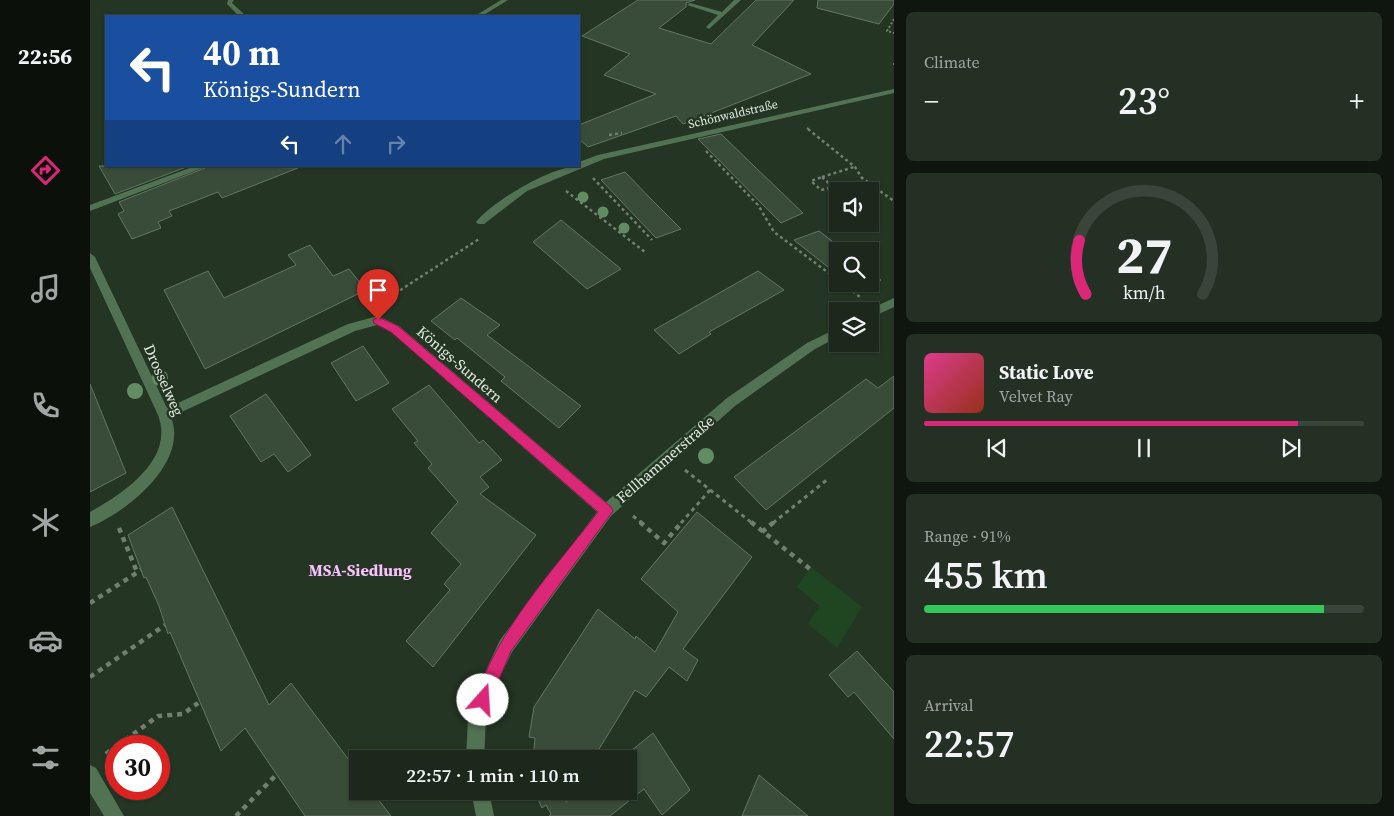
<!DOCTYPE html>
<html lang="en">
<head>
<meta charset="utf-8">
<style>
  :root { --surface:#1b281b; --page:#243024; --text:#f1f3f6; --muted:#a0a6a3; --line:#39443a; --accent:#db2777 }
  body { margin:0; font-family:"Source Serif 4",serif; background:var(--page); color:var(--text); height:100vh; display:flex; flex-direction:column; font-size:19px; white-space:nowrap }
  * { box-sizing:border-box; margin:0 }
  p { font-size:16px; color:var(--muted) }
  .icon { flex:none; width:28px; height:28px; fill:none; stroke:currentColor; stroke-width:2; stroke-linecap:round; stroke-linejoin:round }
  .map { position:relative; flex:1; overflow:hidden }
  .sheet { display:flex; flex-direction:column; gap:12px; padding:12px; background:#0f160f; width:500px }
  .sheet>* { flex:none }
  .banner { position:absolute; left:15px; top:15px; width:475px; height:152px; border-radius:0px; box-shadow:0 1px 4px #0004,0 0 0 1px var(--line); background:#1a4fa0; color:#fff; overflow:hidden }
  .tools { position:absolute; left:739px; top:182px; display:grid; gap:10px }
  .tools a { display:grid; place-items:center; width:50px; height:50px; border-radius:0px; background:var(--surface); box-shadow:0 1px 4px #0004,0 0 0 1px var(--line); font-size:25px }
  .speed { position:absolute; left:15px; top:735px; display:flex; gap:10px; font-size:25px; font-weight:700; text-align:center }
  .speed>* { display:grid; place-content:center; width:65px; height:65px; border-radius:50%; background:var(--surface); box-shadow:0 1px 4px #0004,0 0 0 1px var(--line); line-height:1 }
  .speed .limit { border:8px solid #d22; background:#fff; color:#111 }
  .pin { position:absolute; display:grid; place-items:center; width:42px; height:42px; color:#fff; margin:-51px -21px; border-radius:50% 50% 50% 0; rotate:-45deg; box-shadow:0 0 5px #0007 }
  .pin .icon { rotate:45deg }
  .me { position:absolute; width:55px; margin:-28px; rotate:19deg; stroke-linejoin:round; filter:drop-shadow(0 0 4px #0008) }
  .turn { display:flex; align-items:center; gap:18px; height:105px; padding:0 15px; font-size:22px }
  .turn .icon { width:65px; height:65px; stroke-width:2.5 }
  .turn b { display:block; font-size:35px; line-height:42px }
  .lanes { display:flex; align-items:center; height:48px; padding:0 15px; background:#0003; justify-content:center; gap:25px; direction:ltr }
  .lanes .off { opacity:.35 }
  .big { font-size:38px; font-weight:600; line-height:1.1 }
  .sheet .card { flex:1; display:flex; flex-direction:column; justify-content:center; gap:8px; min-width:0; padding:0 18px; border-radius:8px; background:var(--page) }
  .sheet .dial { align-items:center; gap:0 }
  .dial svg { height:130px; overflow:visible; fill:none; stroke:var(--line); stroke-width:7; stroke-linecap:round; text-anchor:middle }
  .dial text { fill:var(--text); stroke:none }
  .song { display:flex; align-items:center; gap:15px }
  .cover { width:60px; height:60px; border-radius:8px; background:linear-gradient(135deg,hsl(330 70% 55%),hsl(10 70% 35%)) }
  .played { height:5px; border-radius:2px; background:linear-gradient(90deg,var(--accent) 85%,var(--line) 85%) }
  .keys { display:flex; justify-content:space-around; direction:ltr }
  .heat { display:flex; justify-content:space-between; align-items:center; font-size:28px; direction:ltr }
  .charge { height:8px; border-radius:4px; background:linear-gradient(90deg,#34c759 91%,var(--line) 0) }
  .trip { position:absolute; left:259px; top:750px; width:288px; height:50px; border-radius:0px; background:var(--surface); box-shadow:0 1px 4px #0004,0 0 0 1px var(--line); font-weight:600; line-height:50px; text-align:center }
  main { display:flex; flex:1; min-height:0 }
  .dock { display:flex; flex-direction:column; width:90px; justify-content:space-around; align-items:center; background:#0b100b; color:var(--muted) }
  .dock .icon { width:35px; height:35px }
  .dock .selected { color:var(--accent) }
  .dock b { font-size:22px; color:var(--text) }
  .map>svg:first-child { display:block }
  .green { fill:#1f4621 }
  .building { fill:#394b39; stroke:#637663 }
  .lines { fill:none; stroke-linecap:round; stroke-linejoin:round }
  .path-far3 { stroke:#717f71; stroke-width:2; stroke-dasharray:2 2; stroke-linecap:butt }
  .path-far2 { stroke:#717f71; stroke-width:2.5; stroke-dasharray:3 3; stroke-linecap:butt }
  .path-far1 { stroke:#717f71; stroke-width:3; stroke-dasharray:4 4; stroke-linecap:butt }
  .path { stroke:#717f71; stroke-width:4.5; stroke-dasharray:5 5; stroke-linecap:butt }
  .street { fill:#527353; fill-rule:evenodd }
  .tree { fill:#628d63 }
  .route { fill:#db2777; stroke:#8e194d }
  .labels { text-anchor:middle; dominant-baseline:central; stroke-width:5; stroke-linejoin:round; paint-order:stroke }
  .far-street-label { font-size:12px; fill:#e2ede2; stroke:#243524 }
  .street-label { font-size:15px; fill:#e2ede2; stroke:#243524 }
  .neighbourhood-label { font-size:16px; font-weight:bold; fill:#fac2fd; stroke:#243524 }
</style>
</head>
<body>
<main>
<nav class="dock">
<b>22:56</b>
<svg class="icon selected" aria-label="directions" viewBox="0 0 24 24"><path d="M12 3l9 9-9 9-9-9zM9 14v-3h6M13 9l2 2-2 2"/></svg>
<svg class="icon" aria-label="music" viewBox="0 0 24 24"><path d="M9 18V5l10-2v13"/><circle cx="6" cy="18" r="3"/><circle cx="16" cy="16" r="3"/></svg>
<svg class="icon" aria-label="phone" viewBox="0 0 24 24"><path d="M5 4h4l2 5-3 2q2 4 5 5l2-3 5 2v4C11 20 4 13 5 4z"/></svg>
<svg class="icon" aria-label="climate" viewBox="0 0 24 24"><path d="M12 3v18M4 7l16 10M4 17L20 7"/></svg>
<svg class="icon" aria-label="car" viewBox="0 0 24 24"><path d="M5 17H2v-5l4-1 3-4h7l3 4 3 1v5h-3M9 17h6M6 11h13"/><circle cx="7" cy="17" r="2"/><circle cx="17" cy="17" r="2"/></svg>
<svg class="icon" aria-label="filters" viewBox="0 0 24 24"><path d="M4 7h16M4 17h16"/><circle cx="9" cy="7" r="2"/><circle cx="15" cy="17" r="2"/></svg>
</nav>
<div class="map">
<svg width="804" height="816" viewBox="0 0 804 816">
  <rect width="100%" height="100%" fill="#243524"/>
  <path class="green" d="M721 567 772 607 747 648 718 624 730 606 707 587Z"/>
  <path class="building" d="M548 0H605L596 3V7L569 28 621 44 666 0H704L662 45 721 74 593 124 586 116 498 147 489 139V125L566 94 514 75 540 54 492 36Z
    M728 0H804V4L789 24 727 8Z
    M631 134 665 167 713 213 691 223 608 139Z
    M9 166H99L25 194Z
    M120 166 208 168 132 198 128 192 79 211 82 216 68 222 71 228 42 239 28 214 34 211 29 202Z
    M535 172 562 200 591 229 566 238 511 180Z
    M471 220 531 269 497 289 443 242Z
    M729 231 755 251H748V275L704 240Z
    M220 245 243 276 259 269 276 290 115 369 74 290 118 271 134 298 206 265 198 255Z
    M668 271 694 290 619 332 621 334 589 354 564 330Z
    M780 271 791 280 768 291 759 284H780Z
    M371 298 410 325 397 335 491 406 469 428 411 381 415 377 367 338 365 340 341 321Z
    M273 346 299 383 266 401 241 363Z
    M804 376V408L676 510 644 477 776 379 788 388Z
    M0 384 36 473 0 492Z
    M339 385 389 443 393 440 412 460 390 477 399 487 390 494 446 535 343 667 316 641 360 590 354 584 371 564 341 533 368 502 338 468 342 464 324 443 328 441 302 409Z
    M176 394 221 455 198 472 184 454 171 462 140 416Z
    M82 507 179 705 201 683 268 772V791H282L301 816H215L155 728 131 751 80 632 78 634 69 606 56 577 54 578 38 535Z
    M607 512 662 557 593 649 608 660 597 681 579 667 556 697 545 690 503 759H443L445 738 439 737 444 707 508 609 545 639 546 636 565 652 588 612 551 579Z
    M767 651 804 692V739L764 692 758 697 739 675Z
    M563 733 600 790 572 815 554 789 520 816H459L461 814 456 805 452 808 444 791H483L476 802 490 791H538V759H531Z
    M669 775 718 816H652Z"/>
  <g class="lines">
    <path class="path-far3" d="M804 19 797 31 804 33
      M804 63V65
      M717 128 720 130"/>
    <path class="path-far2" d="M718 129 765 167 772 178 804 201
      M519 135 532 133
      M616 151 668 205 684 232 748 280
      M732 177 743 187 731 190 721 181Z
      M732 177 764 167
      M503 178 562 240
      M476 191 555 252
      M753 284 770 297
      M295 300 389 239"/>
    <path class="path-far1" d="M291 303 297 299
      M595 470 662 523
      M543 516 552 523
      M591 523 620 490
      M683 523 738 479"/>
    <path class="path" d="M550 522 574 543 592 522
      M661 522 720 569
      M29 528 47 572
      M672 532 684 522
      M0 603 51 570
      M0 677 75 625
      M27 746 68 716 93 714 108 703
      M16 754 26 746
      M146 816 185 776"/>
    <path class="street" d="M138 0H144L142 3 156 16H149L137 4Z
      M411 0H418L392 16H385Z
      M644 0H651L619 29 616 27 628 15 597 5 600 3 632 12Z
      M804 89V93L514 159 437 191 394 224H388L386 222C403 201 462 166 489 166V162L508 155Z
      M105 166H118L0 211V205Z
      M0 253 5 257 77 408 258 324 288 316 309 326 516 502 637 398 717 343 748 328V337L725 349 645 406 521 516 422 652 407 683 396 718 394 759H376L378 718 391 681 410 640 507 512 301 332 287 325 265 331 81 417C99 462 37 512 0 527V512C34 493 85 459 68 415L0 268Z
      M804 298V307L780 318V311H776Z
      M0 765 6 768 34 816H14L0 793Z
      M381 791H399L404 816H386Z"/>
  </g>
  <g class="tree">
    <circle cx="493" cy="197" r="5.5"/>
    <circle cx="513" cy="212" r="5.5"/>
    <circle cx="534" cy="228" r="5.5"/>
    <circle cx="70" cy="378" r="8"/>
    <circle cx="45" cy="391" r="8"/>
    <circle cx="616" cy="456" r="8"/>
  </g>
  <path class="route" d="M288 317 308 326 521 507 523 511 421 651 398 705 393 707 387 705 385 700C408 628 463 571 508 512L301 332 284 323 283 320Z"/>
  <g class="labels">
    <g class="far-street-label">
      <text transform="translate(643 114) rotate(-13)">Schönwaldstraße</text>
    </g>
    <g class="street-label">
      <text transform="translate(370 364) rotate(41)">Königs-Sundern</text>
      <text transform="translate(74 380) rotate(66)">Drosselweg</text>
      <text transform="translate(575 459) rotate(-41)">Fellhammerstraße</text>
    </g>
    <g class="neighbourhood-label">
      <text x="270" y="570">MSA-Siedlung</text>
    </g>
  </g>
</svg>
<div class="tools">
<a><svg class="icon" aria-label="sound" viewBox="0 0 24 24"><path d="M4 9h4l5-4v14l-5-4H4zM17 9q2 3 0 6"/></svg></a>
<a><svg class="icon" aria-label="search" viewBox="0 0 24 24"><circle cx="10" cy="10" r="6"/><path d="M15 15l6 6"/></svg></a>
<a><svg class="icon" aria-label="layers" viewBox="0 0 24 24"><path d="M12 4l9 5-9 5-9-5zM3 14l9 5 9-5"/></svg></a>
</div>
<div class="speed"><div class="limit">30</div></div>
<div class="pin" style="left:288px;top:320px;background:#d93025"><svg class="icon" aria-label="arrive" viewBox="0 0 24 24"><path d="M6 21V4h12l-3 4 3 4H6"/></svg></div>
<svg class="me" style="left:393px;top:700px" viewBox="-20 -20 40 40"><circle r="19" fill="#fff"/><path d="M0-13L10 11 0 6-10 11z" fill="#db2777"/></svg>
<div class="trip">22:57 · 1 min · 110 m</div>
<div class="banner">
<div class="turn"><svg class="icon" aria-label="left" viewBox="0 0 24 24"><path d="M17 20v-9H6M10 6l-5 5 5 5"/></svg><div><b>40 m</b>Königs-Sundern</div></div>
<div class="lanes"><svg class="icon" aria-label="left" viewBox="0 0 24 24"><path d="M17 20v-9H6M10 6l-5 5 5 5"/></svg><svg class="icon off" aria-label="ahead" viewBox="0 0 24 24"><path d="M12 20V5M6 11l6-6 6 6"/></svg><svg class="icon off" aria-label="right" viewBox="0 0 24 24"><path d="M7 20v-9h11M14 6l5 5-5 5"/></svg></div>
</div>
</div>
<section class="sheet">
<div class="card"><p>Climate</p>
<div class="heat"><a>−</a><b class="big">23°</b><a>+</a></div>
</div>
<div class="card dial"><svg viewBox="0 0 100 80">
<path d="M14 69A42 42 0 1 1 86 69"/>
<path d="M14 69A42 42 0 0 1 10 36" stroke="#db2777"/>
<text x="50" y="56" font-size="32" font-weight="700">27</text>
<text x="50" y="72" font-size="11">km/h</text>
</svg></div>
<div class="card">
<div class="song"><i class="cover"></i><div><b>Static Love</b><p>Velvet Ray</p></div></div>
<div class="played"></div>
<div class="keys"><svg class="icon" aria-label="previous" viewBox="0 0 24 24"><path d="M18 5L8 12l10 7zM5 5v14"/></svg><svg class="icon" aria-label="pause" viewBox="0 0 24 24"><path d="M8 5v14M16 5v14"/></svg><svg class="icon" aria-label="next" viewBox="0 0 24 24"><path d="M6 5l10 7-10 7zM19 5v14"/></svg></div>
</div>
<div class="card"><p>Range · 91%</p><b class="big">455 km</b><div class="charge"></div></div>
<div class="card"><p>Arrival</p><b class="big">22:57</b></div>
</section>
</main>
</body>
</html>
